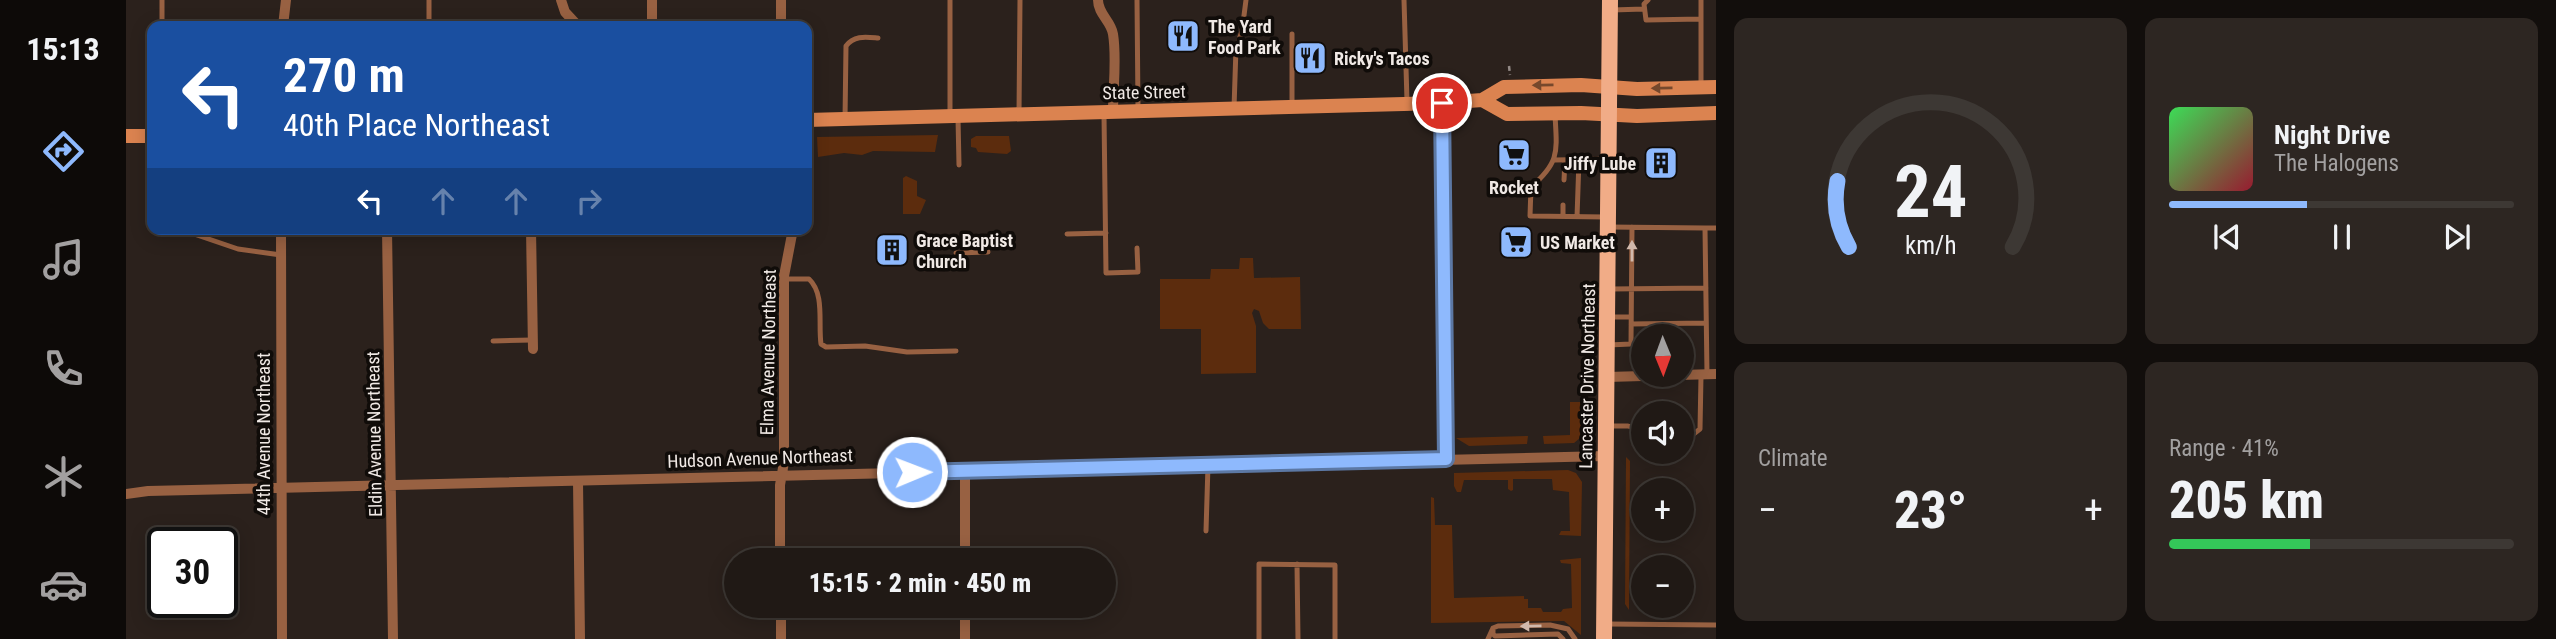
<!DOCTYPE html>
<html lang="en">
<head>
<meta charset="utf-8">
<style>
  :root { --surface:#201915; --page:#2d2622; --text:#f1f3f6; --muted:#a2a0a0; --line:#3d3834; --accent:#8eb9fd }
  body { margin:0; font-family:"Roboto Condensed",sans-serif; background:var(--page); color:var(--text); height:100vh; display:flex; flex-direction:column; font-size:26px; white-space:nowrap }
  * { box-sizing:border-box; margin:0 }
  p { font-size:23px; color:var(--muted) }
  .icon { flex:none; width:38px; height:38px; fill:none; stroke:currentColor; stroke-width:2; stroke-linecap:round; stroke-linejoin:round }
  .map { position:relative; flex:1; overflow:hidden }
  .panel { display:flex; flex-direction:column; gap:18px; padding:18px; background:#120e0c; width:840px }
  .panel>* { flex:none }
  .guide { position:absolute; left:21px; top:21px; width:665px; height:214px; border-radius:14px; box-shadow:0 4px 18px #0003,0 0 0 2px var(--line); background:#1a4fa0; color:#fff; overflow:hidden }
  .needle { width:46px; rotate:179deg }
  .buttons { position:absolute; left:1505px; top:324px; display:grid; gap:14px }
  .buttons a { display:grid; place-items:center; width:63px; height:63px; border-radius:50%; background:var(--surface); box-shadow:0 4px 18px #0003,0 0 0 2px var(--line); font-size:35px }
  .speed { position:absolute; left:21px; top:527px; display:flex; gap:14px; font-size:35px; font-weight:700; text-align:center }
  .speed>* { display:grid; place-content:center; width:91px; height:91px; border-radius:50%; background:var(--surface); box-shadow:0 4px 18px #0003,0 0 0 2px var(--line); line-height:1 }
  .speed .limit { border:4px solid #111; border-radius:10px; background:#fff; color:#111 }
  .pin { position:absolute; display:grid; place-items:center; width:60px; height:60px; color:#fff; margin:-30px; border:4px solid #fff; border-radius:50%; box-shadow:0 2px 7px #0007 }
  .me { position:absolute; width:77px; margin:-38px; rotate:89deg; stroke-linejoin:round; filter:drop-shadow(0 0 5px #0008) }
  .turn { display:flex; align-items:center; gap:24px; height:147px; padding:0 21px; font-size:32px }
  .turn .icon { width:91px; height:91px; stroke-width:2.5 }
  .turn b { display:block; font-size:49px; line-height:60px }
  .lanes { display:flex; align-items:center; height:66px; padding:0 21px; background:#0003; justify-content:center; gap:35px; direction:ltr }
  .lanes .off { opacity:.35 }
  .big { font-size:52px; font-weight:800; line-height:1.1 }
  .panel .card { flex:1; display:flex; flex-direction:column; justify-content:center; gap:10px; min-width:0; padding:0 24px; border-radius:14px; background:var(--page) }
  .panel .dial { align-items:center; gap:0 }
  .dial svg { height:182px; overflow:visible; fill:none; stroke:var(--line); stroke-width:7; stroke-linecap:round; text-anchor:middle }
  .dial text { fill:var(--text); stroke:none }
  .song { display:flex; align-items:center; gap:21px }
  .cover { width:84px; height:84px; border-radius:10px; background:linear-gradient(135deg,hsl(130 70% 55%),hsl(350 70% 35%)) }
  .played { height:7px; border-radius:4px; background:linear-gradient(90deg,var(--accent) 40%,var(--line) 40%) }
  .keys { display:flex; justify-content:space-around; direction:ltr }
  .heat { display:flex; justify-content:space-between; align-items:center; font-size:38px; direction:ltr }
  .charge { height:10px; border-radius:5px; background:linear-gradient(90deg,#34c759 41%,var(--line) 0) }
  .panel .tiles { flex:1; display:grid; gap:18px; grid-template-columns:repeat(2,1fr) }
  .trip { position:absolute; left:598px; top:548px; width:392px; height:70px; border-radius:35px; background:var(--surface); box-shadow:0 4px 18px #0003,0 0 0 2px var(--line); font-weight:800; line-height:70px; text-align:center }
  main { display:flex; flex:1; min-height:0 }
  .tabs { display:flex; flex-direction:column; width:126px; justify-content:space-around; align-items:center; background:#0d0a08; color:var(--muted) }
  .tabs .icon { width:49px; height:49px }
  .tabs .current { color:var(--accent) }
  .tabs b { font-size:32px; color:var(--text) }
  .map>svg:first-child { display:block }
  .green { fill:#5c2c0d }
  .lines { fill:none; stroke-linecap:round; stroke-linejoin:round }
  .path { stroke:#938a86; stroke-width:2.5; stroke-dasharray:5 3.5; stroke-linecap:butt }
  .lane { stroke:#986142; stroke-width:5 }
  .street { stroke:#986142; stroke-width:10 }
  .secondary { stroke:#db8350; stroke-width:14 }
  .primary { stroke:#f1ac87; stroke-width:16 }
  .oneway { fill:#76482c }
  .oneway2 { fill:#d1b9ac }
  .route-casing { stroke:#5c78a4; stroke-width:18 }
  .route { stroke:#8eb9fd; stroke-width:12 }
  .labels { text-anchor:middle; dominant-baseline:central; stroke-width:7; stroke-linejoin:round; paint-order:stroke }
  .poi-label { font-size:18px; font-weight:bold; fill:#f0e9e5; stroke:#100c09; text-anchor:start }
  .street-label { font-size:18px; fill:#f0e9e5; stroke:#100c09 }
</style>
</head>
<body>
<main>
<nav class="tabs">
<b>15:13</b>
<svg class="icon current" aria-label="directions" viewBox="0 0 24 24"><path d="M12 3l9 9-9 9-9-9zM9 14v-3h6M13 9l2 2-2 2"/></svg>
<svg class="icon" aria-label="music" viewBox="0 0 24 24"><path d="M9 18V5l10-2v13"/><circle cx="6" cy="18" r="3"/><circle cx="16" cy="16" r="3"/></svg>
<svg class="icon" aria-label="phone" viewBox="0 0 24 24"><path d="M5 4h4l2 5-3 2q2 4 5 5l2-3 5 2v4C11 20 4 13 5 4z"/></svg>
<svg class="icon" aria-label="climate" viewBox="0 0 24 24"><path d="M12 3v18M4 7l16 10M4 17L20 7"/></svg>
<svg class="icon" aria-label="car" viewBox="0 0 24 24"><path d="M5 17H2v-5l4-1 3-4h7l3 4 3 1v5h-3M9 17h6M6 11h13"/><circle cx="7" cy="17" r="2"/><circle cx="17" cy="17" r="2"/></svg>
</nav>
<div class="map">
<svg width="1590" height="639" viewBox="0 0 1590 639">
  <rect width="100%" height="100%" fill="#2b211c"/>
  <path class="green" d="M812 135 809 152 747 151 736 155 718 153 692 157 691 137Z
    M850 136H883L885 151 881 154 852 152 850 148 845 147V139Z
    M780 176 791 181V196L800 200 794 214H777V178Z
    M1114 258H1127L1128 278 1174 277 1175 329H1143L1137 323 1133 311 1128 309 1126 313 1130 326V373L1075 374V329H1034V279H1084L1085 269H1113Z
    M1444 402H1456L1454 438 1448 443 1418 444 1417 436 1444 435Z
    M1402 436 1401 444 1343 446 1330 438Z
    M1500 457 1504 461 1503 610 1499 604Z
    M1442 470 1450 473 1456 482 1455 536 1433 535 1435 531H1444L1443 492 1427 490 1426 479H1387V490L1385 491 1382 489V480H1338L1335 492H1331L1328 486V473Z
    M1305 497 1308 498 1309 525H1326L1328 598 1398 596V599H1402V608H1415L1417 612H1435L1437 609 1446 608 1445 564 1435 563 1434 560 1455 558V635L1438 621 1305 623Z"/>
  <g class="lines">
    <path class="path" d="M1383 66 1384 75"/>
    <path class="lane" d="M36 0V26
      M303 0V26
      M1011 0 1012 108
      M1278 0 1281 101
      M1522 0 1518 4 1520 20 1575 19
      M1575 0V84
      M1486 10 1518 9
      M1166 105V34
      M1108 108 1110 48 1116 31 1120 0
      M893 114 894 0
      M824 115V0
      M978 115 980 273 1012 272 1011 248
      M1429 115C1431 152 1434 162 1405 187L1404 216 1479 217
      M832 118 833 165
      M719 119 720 46C728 35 740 37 752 38
      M1429 160 1482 159
      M1438 180 1439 160
      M1437 216V205
      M1451 217 1453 160
      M1483 227 1579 228 1581 374
      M1579 228H1590
      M63 229 68 234 112 249 155 255
      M941 234 980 233
      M830 253 862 252
      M658 279H683C699 294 692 323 695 344L700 347 739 346 781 352 830 351
      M1485 289 1580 288
      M1484 317H1505
      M1505 324 1580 323
      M367 341 406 340
      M1482 345 1505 344 1506 227
      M1484 426H1502L1517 431
      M1556 436H1565L1574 429 1575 376
      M1080 531 1082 465
      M1171 564 1172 639
      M1482 624 1590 625
      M1367 628V634L1369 636 1432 634 1437 639
      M1133 639V564L1209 565V639
      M1362 639 1367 628 1372 626 1424 625 1442 629 1449 639"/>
    <path class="street" d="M435 0 439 12 452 26
      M655 0V26
      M972 0C972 14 985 21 987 34 991 59 987 87 987 112
      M157 26 160 0
      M526 26V0
      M1316 103 1320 459
      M155 229 156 639
      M261 229 267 639
      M405 229 407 349
      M1481 377 1590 374
      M839 471V560
      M452 481 454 639
      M0 494 22 491 1480 456
      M654 560V485L658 462V276L667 229
      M655 606V639
      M839 606V639"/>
    <path class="secondary" d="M1356 100 1381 114 1455 113 1511 116 1590 113
      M681 120 1316 103 1356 100 1378 87 1455 85 1511 89 1590 87
      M0 136H26"/>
    <path class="primary" d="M1478 639 1484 0"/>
  </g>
  <defs><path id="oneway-solid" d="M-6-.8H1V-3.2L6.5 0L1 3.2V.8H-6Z" transform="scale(1.75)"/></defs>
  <g class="oneway">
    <use href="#oneway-solid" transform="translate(1417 85) rotate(179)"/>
    <use href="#oneway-solid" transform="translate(1536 88) rotate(179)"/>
  </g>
  <g class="oneway2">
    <use href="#oneway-solid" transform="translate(1506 251) rotate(-90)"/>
    <use href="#oneway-solid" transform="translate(1405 626) rotate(179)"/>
  </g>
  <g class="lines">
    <defs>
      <path id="route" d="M786 472 1320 459 1316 103"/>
    </defs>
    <use href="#route" class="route-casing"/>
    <use href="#route" class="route"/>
  </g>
  <defs>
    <symbol id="restaurant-square" viewBox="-11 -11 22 22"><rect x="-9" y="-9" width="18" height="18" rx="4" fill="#8eb9fd" stroke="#100c09"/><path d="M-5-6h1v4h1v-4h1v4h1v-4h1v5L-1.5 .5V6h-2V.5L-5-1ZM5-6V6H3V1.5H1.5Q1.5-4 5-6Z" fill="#111"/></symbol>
    <symbol id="supermarket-square" viewBox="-11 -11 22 22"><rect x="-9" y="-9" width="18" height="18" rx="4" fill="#8eb9fd" stroke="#100c09"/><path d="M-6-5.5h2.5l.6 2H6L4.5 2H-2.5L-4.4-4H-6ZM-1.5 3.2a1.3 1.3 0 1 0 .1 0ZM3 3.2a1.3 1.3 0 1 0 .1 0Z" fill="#111"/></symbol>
    <symbol id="building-square" viewBox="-11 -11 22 22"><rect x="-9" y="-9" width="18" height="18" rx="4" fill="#8eb9fd" stroke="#100c09"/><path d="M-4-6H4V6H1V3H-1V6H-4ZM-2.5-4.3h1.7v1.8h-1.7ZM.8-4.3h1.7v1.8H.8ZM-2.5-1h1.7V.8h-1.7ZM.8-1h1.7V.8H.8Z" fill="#111"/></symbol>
  </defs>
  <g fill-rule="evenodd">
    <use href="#restaurant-square" x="1038" y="17" width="38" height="38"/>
    <use href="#restaurant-square" x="1165" y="39" width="38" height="38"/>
    <use href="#supermarket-square" x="1369" y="136" width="38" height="38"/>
    <use href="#building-square" x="1516" y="144" width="38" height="38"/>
    <use href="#supermarket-square" x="1371" y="223" width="38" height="38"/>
    <use href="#building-square" x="747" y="231" width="38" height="38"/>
  </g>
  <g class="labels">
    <g class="poi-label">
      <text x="1082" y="26">The Yard<tspan x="1082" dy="21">Food Park</tspan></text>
      <text x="1208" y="58">Ricky's Tacos</text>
      <text x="1510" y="163" text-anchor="end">Jiffy Lube</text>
      <text x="1388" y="187" text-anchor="middle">Rocket</text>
      <text x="790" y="240">Grace Baptist<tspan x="790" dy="21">Church</tspan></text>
      <text x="1414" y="242">US Market</text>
    </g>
    <g class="street-label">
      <text transform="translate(1018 92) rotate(-1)">State Street</text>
      <text transform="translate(642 352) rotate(-89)">Elma Avenue Northeast</text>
      <text transform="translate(1461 376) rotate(-89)">Lancaster Drive Northeast</text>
      <text transform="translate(137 434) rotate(-90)">44th Avenue Northeast</text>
      <text transform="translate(248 434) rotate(-91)">Eldin Avenue Northeast</text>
      <text transform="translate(634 458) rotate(-2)">Hudson Avenue Northeast</text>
    </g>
  </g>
</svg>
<div class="buttons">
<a><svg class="needle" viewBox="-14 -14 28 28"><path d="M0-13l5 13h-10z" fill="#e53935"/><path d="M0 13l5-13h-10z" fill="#a2a0a0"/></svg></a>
<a><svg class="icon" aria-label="sound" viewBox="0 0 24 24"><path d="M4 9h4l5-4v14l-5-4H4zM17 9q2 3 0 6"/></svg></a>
<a>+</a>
<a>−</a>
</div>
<div class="speed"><div class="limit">30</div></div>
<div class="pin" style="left:1316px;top:103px;background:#d93025"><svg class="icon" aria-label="arrive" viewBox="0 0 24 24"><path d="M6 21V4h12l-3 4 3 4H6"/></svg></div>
<svg class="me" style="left:786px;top:472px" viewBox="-20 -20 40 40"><circle r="17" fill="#8eb9fd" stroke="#fff" stroke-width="3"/><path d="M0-11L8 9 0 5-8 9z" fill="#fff"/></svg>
<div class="trip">15:15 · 2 min · 450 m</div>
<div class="guide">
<div class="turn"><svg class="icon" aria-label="left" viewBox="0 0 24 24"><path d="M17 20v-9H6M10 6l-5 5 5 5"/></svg><div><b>270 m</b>40th Place Northeast</div></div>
<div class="lanes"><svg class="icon" aria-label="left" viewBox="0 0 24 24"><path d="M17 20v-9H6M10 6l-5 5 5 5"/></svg><svg class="icon off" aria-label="ahead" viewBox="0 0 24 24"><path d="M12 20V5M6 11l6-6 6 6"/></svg><svg class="icon off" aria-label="ahead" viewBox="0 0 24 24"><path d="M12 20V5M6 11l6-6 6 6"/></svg><svg class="icon off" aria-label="right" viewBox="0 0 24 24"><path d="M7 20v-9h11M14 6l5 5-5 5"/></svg></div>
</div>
</div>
<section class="panel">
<div class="tiles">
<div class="card dial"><svg viewBox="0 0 100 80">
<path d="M14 69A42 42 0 1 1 86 69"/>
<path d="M14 69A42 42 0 0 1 9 40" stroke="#8eb9fd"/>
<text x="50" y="56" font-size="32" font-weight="700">24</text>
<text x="50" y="72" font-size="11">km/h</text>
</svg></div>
<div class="card">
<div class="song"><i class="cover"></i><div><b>Night Drive</b><p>The Halogens</p></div></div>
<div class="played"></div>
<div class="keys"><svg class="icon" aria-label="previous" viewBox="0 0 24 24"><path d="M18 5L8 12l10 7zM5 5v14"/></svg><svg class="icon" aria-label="pause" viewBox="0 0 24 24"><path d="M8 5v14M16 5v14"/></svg><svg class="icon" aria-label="next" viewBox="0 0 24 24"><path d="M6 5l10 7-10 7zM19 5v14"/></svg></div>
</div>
<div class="card"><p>Climate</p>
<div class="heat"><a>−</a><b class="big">23°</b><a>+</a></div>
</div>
<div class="card"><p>Range · 41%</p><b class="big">205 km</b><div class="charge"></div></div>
</div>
</section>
</main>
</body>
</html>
